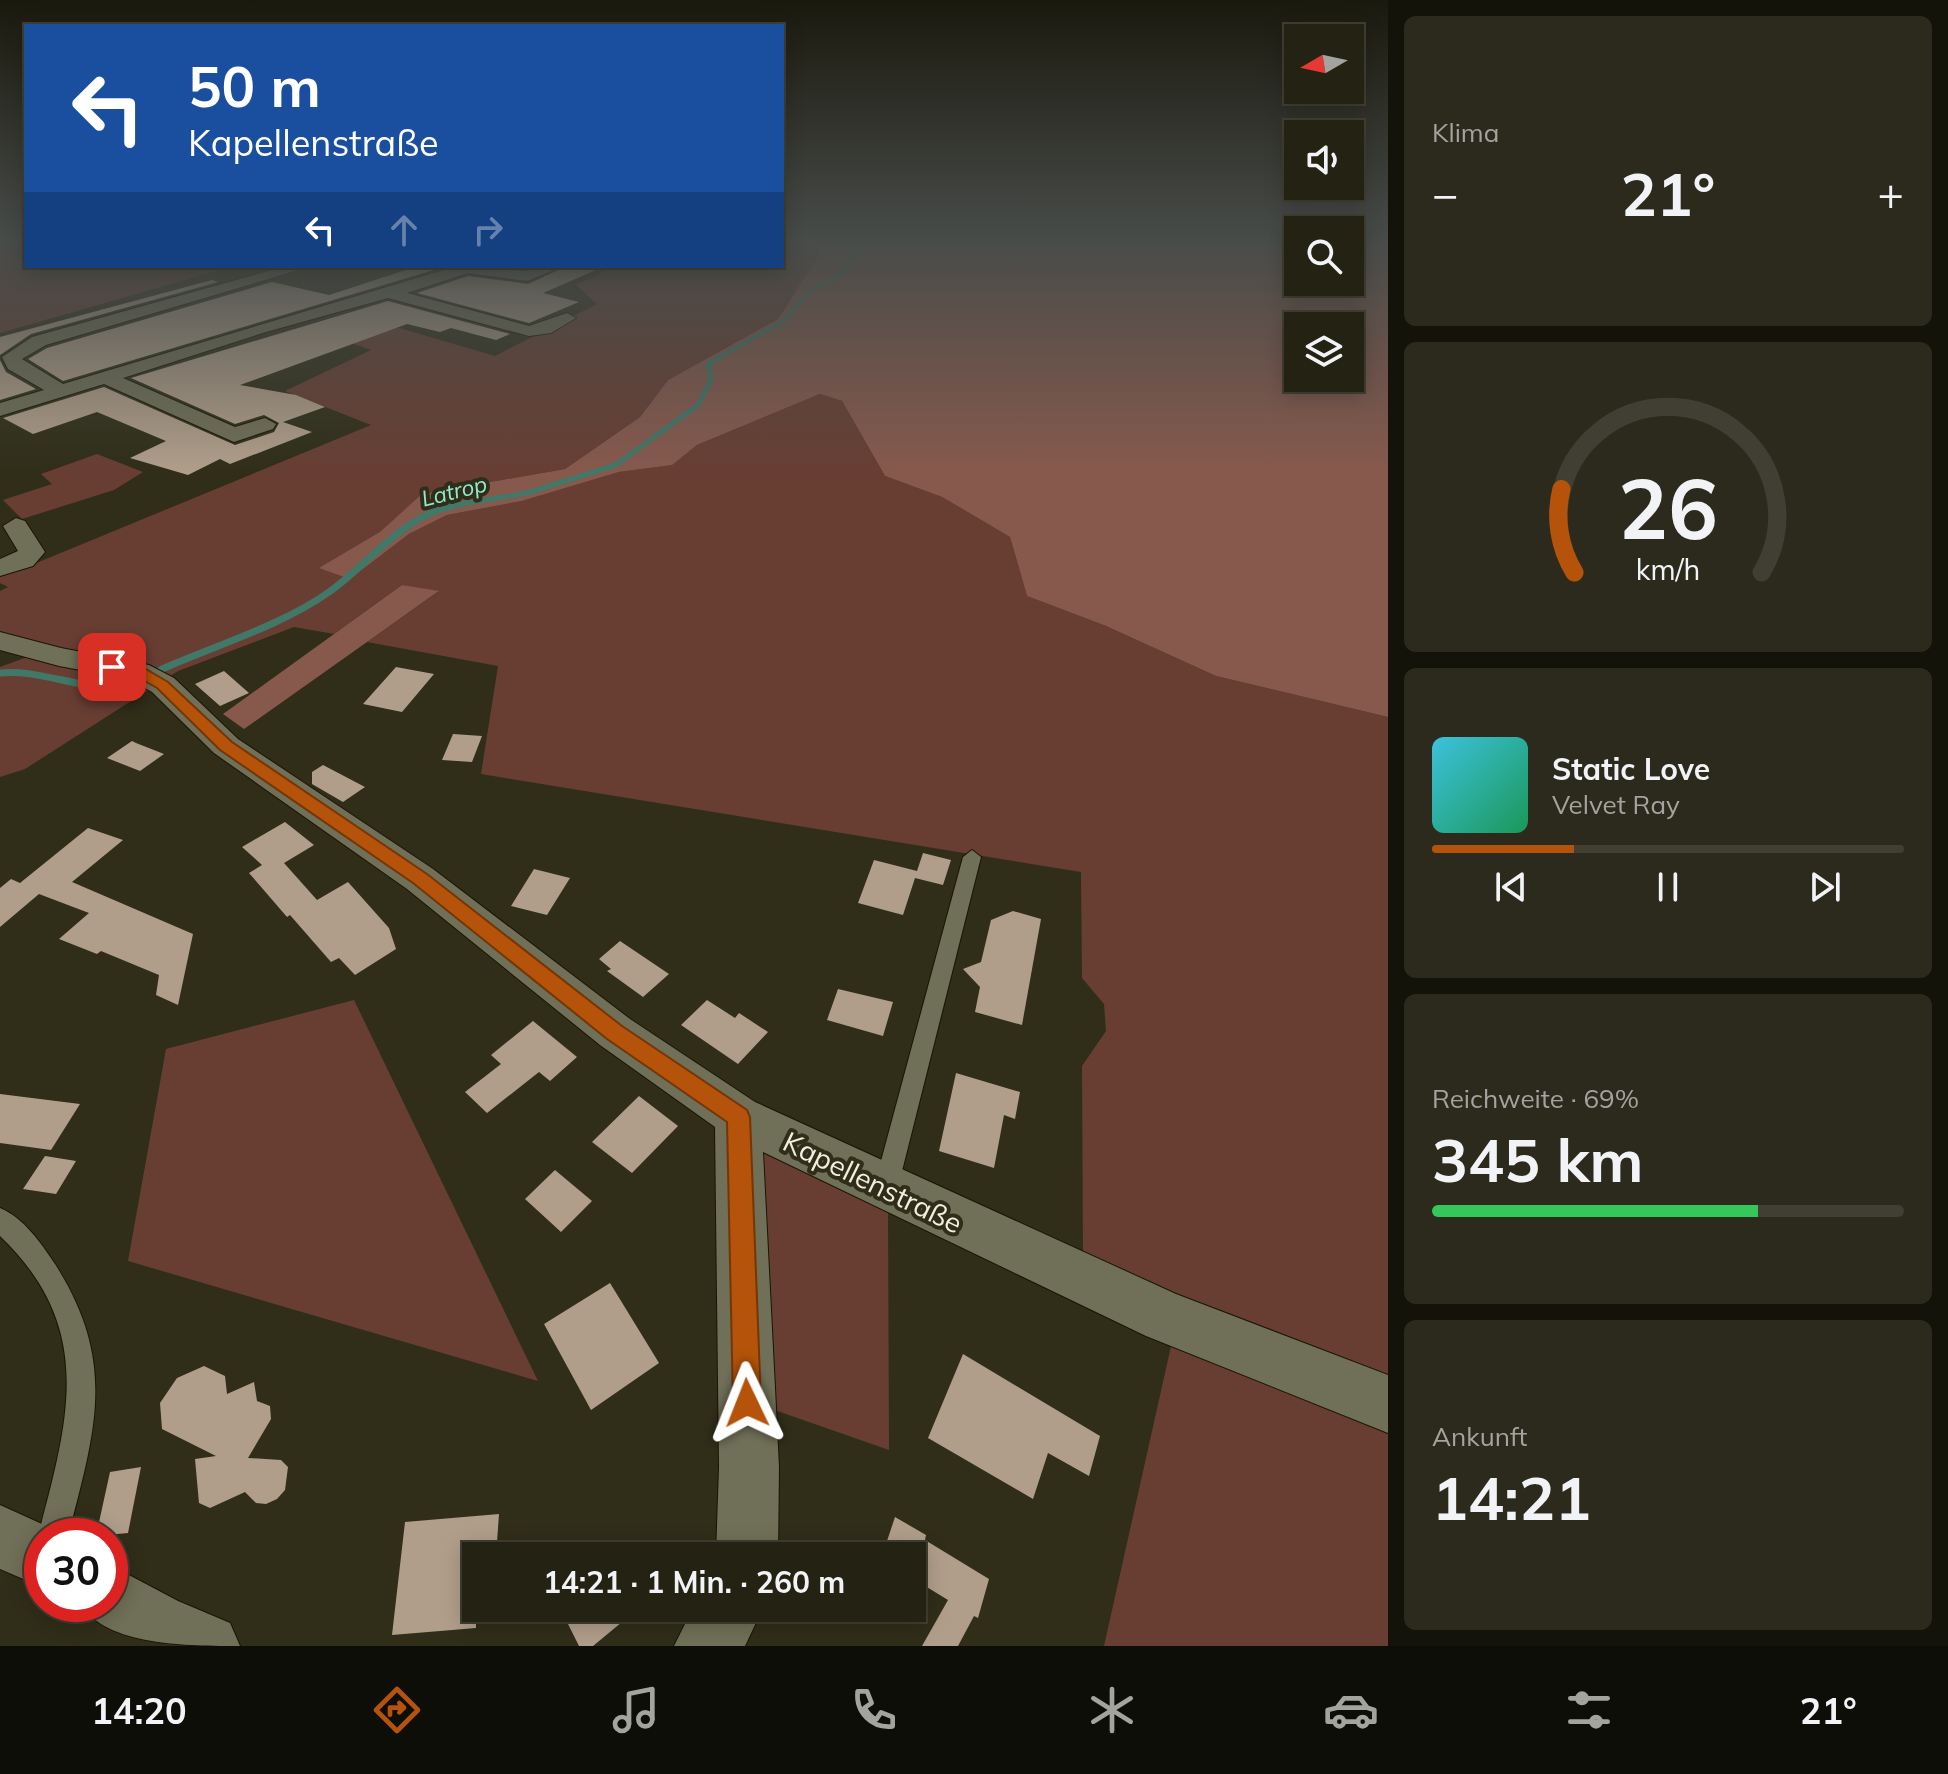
<!DOCTYPE html>
<html lang="de">
<head>
<meta charset="utf-8">
<style>
  :root { --surface:#242213; --page:#2c2a1c; --text:#f1f3f6; --muted:#a3a4a0; --line:#413f33; --accent:#b45309 }
  body { margin:0; font-family:Mulish,sans-serif; background:var(--page); color:var(--text); height:100vh; display:flex; flex-direction:column; font-size:30px; white-space:nowrap }
  * { box-sizing:border-box; margin:0 }
  p { font-size:26px; color:var(--muted) }
  .icon { flex:none; width:44px; height:44px; fill:none; stroke:currentColor; stroke-width:2; stroke-linecap:round; stroke-linejoin:round }
  .map { position:relative; flex:1; overflow:hidden }
  .panel { display:flex; flex-direction:column; gap:16px; padding:16px; background:#14130a; width:560px }
  .panel>* { flex:none }
  .guide { position:absolute; left:24px; top:24px; width:760px; height:244px; border-radius:0px; box-shadow:0 4px 20px #0003,0 0 0 2px var(--line); background:#1a4fa0; color:#fff; overflow:hidden }
  .needle { width:52px; rotate:261deg }
  .fabs { position:absolute; left:1284px; top:24px; display:grid; gap:16px }
  .fabs a { display:grid; place-items:center; width:80px; height:80px; border-radius:0px; background:var(--surface); box-shadow:0 4px 20px #0003,0 0 0 2px var(--line); font-size:40px }
  .speed { position:absolute; left:24px; top:1518px; display:flex; gap:16px; font-size:40px; font-weight:700; text-align:center }
  .speed>* { display:grid; place-content:center; width:104px; height:104px; border-radius:50%; background:var(--surface); box-shadow:0 4px 20px #0003,0 0 0 2px var(--line); line-height:1 }
  .speed .limit { border:12px solid #d22; background:#fff; color:#111 }
  .pin { position:absolute; display:grid; place-items:center; width:68px; height:68px; color:#fff; margin:-34px; border-radius:16px; box-shadow:0 4px 12px #0006 }
  .me { position:absolute; width:88px; margin:-44px; rotate:358deg; stroke-linejoin:round; filter:drop-shadow(0 0 6px #0008) }
  .turn { display:flex; align-items:center; gap:28px; height:168px; padding:0 32px; font-size:36px }
  .turn .icon { width:104px; height:104px; stroke-width:2.5 }
  .turn b { display:block; font-size:56px; line-height:68px }
  .lanes { display:flex; align-items:center; height:76px; padding:0 32px; background:#0003; justify-content:center; gap:40px; direction:ltr }
  .lanes .off { opacity:.35 }
  .big { font-size:60px; font-weight:700; line-height:1.1 }
  .panel .widget { flex:1; display:flex; flex-direction:column; justify-content:center; gap:12px; min-width:0; padding:0 28px; border-radius:12px; background:var(--page) }
  .panel .dial { align-items:center; gap:0 }
  .dial svg { height:208px; overflow:visible; fill:none; stroke:var(--line); stroke-width:7; stroke-linecap:round; text-anchor:middle }
  .dial text { fill:var(--text); stroke:none }
  .song { display:flex; align-items:center; gap:24px }
  .cover { width:96px; height:96px; border-radius:12px; background:linear-gradient(135deg,hsl(190 70% 55%),hsl(150 70% 35%)) }
  .played { height:8px; border-radius:4px; background:linear-gradient(90deg,var(--accent) 30%,var(--line) 30%) }
  .keys { display:flex; justify-content:space-around; direction:ltr }
  .heat { display:flex; justify-content:space-between; align-items:center; font-size:44px; direction:ltr }
  .charge { height:12px; border-radius:6px; background:linear-gradient(90deg,#34c759 69%,var(--line) 0) }
  .trip { position:absolute; left:462px; top:1542px; width:464px; height:80px; border-radius:0px; background:var(--surface); box-shadow:0 4px 20px #0003,0 0 0 2px var(--line); font-weight:700; line-height:80px; text-align:center }
  .tab-bar { display:flex; height:128px; justify-content:space-around; align-items:center; background:#0e0e08; color:var(--muted) }
  .tab-bar .icon { width:56px; height:56px }
  .tab-bar .on { color:var(--accent) }
  .tab-bar b { font-size:36px; color:var(--text) }
  main { display:flex; flex:1; min-height:0 }
  .map>svg:first-child { display:block }
  .green { fill:#683e33 }
  .forest { fill:#87594d; fill-rule:evenodd }
  .lines { fill:none; stroke-linecap:round; stroke-linejoin:round }
  .stream-far2 { stroke:#417868; stroke-width:4 }
  .stream-far1 { stroke:#417868; stroke-width:5 }
  .stream { stroke:#417868; stroke-width:7 }
  .building { fill:#b09e8a }
  .lane-casing { stroke:#181603; stroke-width:2 }
  .street-casing { stroke:#181603; stroke-width:2 }
  .lane { fill:#706f57; fill-rule:evenodd }
  .street { fill:#706f57; fill-rule:evenodd }
  .route { fill:#b45309; stroke:#753606; stroke-width:2 }
  .labels { text-anchor:middle; dominant-baseline:central; stroke-width:8; stroke-linejoin:round; paint-order:stroke }
  .far-water-label { font-size:22px; font-style:italic; fill:#91ebd1; stroke:#302e19 }
  .near-street-label { font-size:28px; fill:#f0efe2; stroke:#302e19 }
</style>
</head>
<body>
<main>
<div class="map">
<svg width="1388" height="1646" viewBox="0 0 1388 1646">
  <rect width="100%" height="100%" fill="#302e19"/>
  <path class="green" d="M0 242H26V266H234L0 333Z
    M782 242H818L817 258 778 319 668 380 640 417 565 469 422 494 350 579 409 534 447 515 522 501 619 472 671 465 697 445 820 394 842 401 885 476 942 497 1010 537 1027 596 1106 626 1216 676 1388 717V1646H1104L1178 1315 1083 1260 1082 1066 1106 1031 1104 1004 1082 978 1081 872 481 774 498 666 367 642 438 592 402 585 334 634 294 627 178 671 25 769 0 777V667L52 648 0 632V591L8 587 0 583V573L34 564 371 425 285 391 371 350 352 343 396 327 495 356 597 304 576 285 615 266H782Z
    M97 454 143 472 114 490 22 519 3 500 52 484 41 474Z
    M354 1000 538 1381 128 1261 166 1049Z
    M756 1145 888 1210 889 1450 763 1406Z"/>
  <path class="forest" d="M818 242H1298V282H1350V242H1388V717L1216 676 1106 626 1027 596 1010 537 942 497 885 476 842 401 820 394 697 445 672 465 619 472 522 501 447 515 409 534 350 579 319 568 380 532 422 494 565 469 640 417 668 380 778 319 817 258ZM1298 326H1350V378H1298Z
    M402 585 439 591 244 729 223 714Z"/>
  <g class="lines">
    <path class="stream-far2" d="M718 358 783 322 809 292 842 274 860 242"/>
    <path class="stream-far1" d="M451 506 527 493 616 465 698 405 711 380 708 364 722 356"/>
    <path class="stream" d="M0 673C45 668 95 698 140 683 148 680 155 673 162 669 216 645 281 626 329 592 374 560 402 514 460 504"/>
  </g>
  <path class="building" d="M418 266H447L63 381 28 359 47 348 272 282 329 295Z
    M567 266H605L543 293 579 302 529 323 417 293 468 276 528 284Z
    M212 280 218 282 31 334 0 355V337Z
    M388 301 510 334 496 340 451 328 440 332 407 324 240 385 296 395 325 407 283 422 312 432 230 464 220 459 188 475 130 458 166 441 97 412 33 434 3 418 104 387 235 445 274 432 279 423 264 415 235 424 131 378Z
    M0 360 6 372 36 389 0 400Z
    M396 667 434 674 402 712 363 704Z
    M224 671 249 693 220 706 195 684Z
    M453 734 482 736 472 762 442 760Z
    M132 741 136 743 164 754 140 771 107 758Z
    M323 765 365 787 343 802 312 784V772Z
    M285 822 314 845 284 863 317 900 348 882 389 928 396 949 355 975 339 958 331 962 290 915 287 917 249 873 262 865 242 847Z
    M88 828 123 840 72 882 193 934 178 1005 156 995 159 975 101 951 97 954 59 939 89 913 39 894 0 927V888L11 879 20 883Z
    M923 853 951 860 943 885 915 878 903 915 858 903 874 860 917 871Z
    M534 869 570 878 547 915 511 906Z
    M1013 911 1041 919 1022 1025 975 1012 980 987 963 969 981 962 991 920Z
    M620 941 669 974 643 997 607 971 611 969 599 959Z
    M838 989 893 1002 883 1036 827 1020Z
    M707 1000 735 1018 739 1013 768 1032 738 1064 681 1025Z
    M533 1021 577 1057 550 1081 539 1072 487 1113 465 1092 501 1064 491 1055Z
    M956 1073 1020 1092 1015 1119 1004 1115 994 1168 939 1151Z
    M0 1094 80 1104 51 1150 0 1143Z
    M639 1096 678 1126 632 1173 592 1142Z
    M45 1156 76 1161 56 1194 23 1189Z
    M555 1170 592 1201 561 1232 525 1199Z
    M610 1283 659 1363 591 1410 544 1324Z
    M963 1354 1100 1436 1089 1476 1048 1453 1033 1499 928 1438Z
    M204 1366 225 1376 227 1394 254 1382 257 1401 270 1406 271 1419 248 1458 281 1460 288 1467 285 1490 277 1499 266 1504 256 1503 245 1492 210 1508 199 1503 195 1459 216 1456 162 1429 160 1403 177 1378Z
    M141 1467 128 1533 96 1536 110 1472Z
    M499 1514 496 1556H476V1628L392 1635 405 1522Z
    M895 1517 926 1535 925 1540 989 1579 978 1618 974 1616 958 1646H922L948 1600 912 1578V1556H882Z
    M560 1608H639L593 1646H579Z"/>
  <g class="lines">
    <defs>
      <path id="lane" d="M972 850 981 857 898 1187 895 1195 886 1198 877 1195 874 1187 963 857Z
        M0 1208C24 1218 41 1243 55 1264 118 1363 95 1431 68 1536H42V1547L38 1536C68 1421 97 1329 0 1236Z"/>
      <path id="street" d="M286 266H312L46 345 22 359 63 384 457 266 526 271 541 266H564L527 281 468 273 407 293 529 326 567 313 576 318 551 333 529 336 388 298 266 332 123 378 235 427 265 418 276 424 273 429 234 442 104 384 0 416V403L44 390 8 369 2 357 32 337Z
        M16 518 25 521 45 552 33 566 0 576V559L18 551 3 526Z
        M0 632 61 648 149 665 174 678 238 739 433 869 630 1019 755 1102 1176 1294 1388 1375V1433L1146 1336 763 1152 779 1467 778 1556H716L719 1467 715 1127 600 1045 407 889 214 753 152 692 129 679 59 666 0 650Z
        M0 1505 64 1534 42 1536V1587L0 1569Z
        M110 1565 178 1601 230 1623 240 1646C189 1646 105 1646 81 1604H110Z
        M693 1608H763L745 1646H674Z"/>
    </defs>
    <use href="#lane" class="lane-casing"/>
    <use href="#street" class="street-casing"/>
    <use href="#lane" class="lane"/>
    <use href="#street" class="street"/>
  </g>
  <linearGradient id="sky" x2="0" y2="1"><stop stop-color="#1a190e"/><stop offset="0.51" stop-color="#484c49"/><stop offset="1" stop-color="#484c49" stop-opacity="0"/></linearGradient>
  <rect width="1388" height="472" fill="url(#sky)"/>
  <path class="route" d="M112 662 144 668 168 682 232 742 427 874 622 1026 747 1110 750 1117 761 1403 757 1414 747 1418 737 1414 733 1403 727 1122 607 1039 413 883 220 750 157 688 134 675 106 670 104 667Z"/>
  <g class="labels">
    <g class="far-water-label">
      <text transform="translate(454 491) rotate(-14)">Latrop</text>
    </g>
    <g class="near-street-label">
      <text transform="translate(873 1182) rotate(26)">Kapellenstraße</text>
    </g>
  </g>
</svg>
<div class="fabs">
<a><svg class="needle" viewBox="-14 -14 28 28"><path d="M0-13l5 13h-10z" fill="#e53935"/><path d="M0 13l5-13h-10z" fill="#a3a4a0"/></svg></a>
<a><svg class="icon" aria-label="sound" viewBox="0 0 24 24"><path d="M4 9h4l5-4v14l-5-4H4zM17 9q2 3 0 6"/></svg></a>
<a><svg class="icon" aria-label="search" viewBox="0 0 24 24"><circle cx="10" cy="10" r="6"/><path d="M15 15l6 6"/></svg></a>
<a><svg class="icon" aria-label="layers" viewBox="0 0 24 24"><path d="M12 4l9 5-9 5-9-5zM3 14l9 5 9-5"/></svg></a>
</div>
<div class="speed"><div class="limit">30</div></div>
<div class="pin" style="left:112px;top:667px;background:#d93025"><svg class="icon" aria-label="arrive" viewBox="0 0 24 24"><path d="M6 21V4h12l-3 4 3 4H6"/></svg></div>
<svg class="me" style="left:747px;top:1403px" viewBox="-20 -20 40 40"><path d="M0-17L14 15 0 8-14 15z" fill="#b45309" stroke="#fff" stroke-width="4"/></svg>
<div class="trip">14:21 · 1 Min. · 260 m</div>
<div class="guide">
<div class="turn"><svg class="icon" aria-label="left" viewBox="0 0 24 24"><path d="M17 20v-9H6M10 6l-5 5 5 5"/></svg><div><b>50 m</b>Kapellenstraße</div></div>
<div class="lanes"><svg class="icon" aria-label="left" viewBox="0 0 24 24"><path d="M17 20v-9H6M10 6l-5 5 5 5"/></svg><svg class="icon off" aria-label="ahead" viewBox="0 0 24 24"><path d="M12 20V5M6 11l6-6 6 6"/></svg><svg class="icon off" aria-label="right" viewBox="0 0 24 24"><path d="M7 20v-9h11M14 6l5 5-5 5"/></svg></div>
</div>
</div>
<section class="panel">
<div class="widget"><p>Klima</p>
<div class="heat"><a>−</a><b class="big">21°</b><a>+</a></div>
</div>
<div class="widget dial"><svg viewBox="0 0 100 80">
<path d="M14 69A42 42 0 1 1 86 69"/>
<path d="M14 69A42 42 0 0 1 9 37" stroke="#b45309"/>
<text x="50" y="56" font-size="32" font-weight="700">26</text>
<text x="50" y="72" font-size="11">km/h</text>
</svg></div>
<div class="widget">
<div class="song"><i class="cover"></i><div><b>Static Love</b><p>Velvet Ray</p></div></div>
<div class="played"></div>
<div class="keys"><svg class="icon" aria-label="previous" viewBox="0 0 24 24"><path d="M18 5L8 12l10 7zM5 5v14"/></svg><svg class="icon" aria-label="pause" viewBox="0 0 24 24"><path d="M8 5v14M16 5v14"/></svg><svg class="icon" aria-label="next" viewBox="0 0 24 24"><path d="M6 5l10 7-10 7zM19 5v14"/></svg></div>
</div>
<div class="widget"><p>Reichweite · 69%</p><b class="big">345 km</b><div class="charge"></div></div>
<div class="widget"><p>Ankunft</p><b class="big">14:21</b></div>
</section>
</main>
<nav class="tab-bar">
<b>14:20</b>
<svg class="icon on" aria-label="directions" viewBox="0 0 24 24"><path d="M12 3l9 9-9 9-9-9zM9 14v-3h6M13 9l2 2-2 2"/></svg>
<svg class="icon" aria-label="music" viewBox="0 0 24 24"><path d="M9 18V5l10-2v13"/><circle cx="6" cy="18" r="3"/><circle cx="16" cy="16" r="3"/></svg>
<svg class="icon" aria-label="phone" viewBox="0 0 24 24"><path d="M5 4h4l2 5-3 2q2 4 5 5l2-3 5 2v4C11 20 4 13 5 4z"/></svg>
<svg class="icon" aria-label="climate" viewBox="0 0 24 24"><path d="M12 3v18M4 7l16 10M4 17L20 7"/></svg>
<svg class="icon" aria-label="car" viewBox="0 0 24 24"><path d="M5 17H2v-5l4-1 3-4h7l3 4 3 1v5h-3M9 17h6M6 11h13"/><circle cx="7" cy="17" r="2"/><circle cx="17" cy="17" r="2"/></svg>
<svg class="icon" aria-label="filters" viewBox="0 0 24 24"><path d="M4 7h16M4 17h16"/><circle cx="9" cy="7" r="2"/><circle cx="15" cy="17" r="2"/></svg>
<b>21°</b>
</nav>
</body>
</html>
